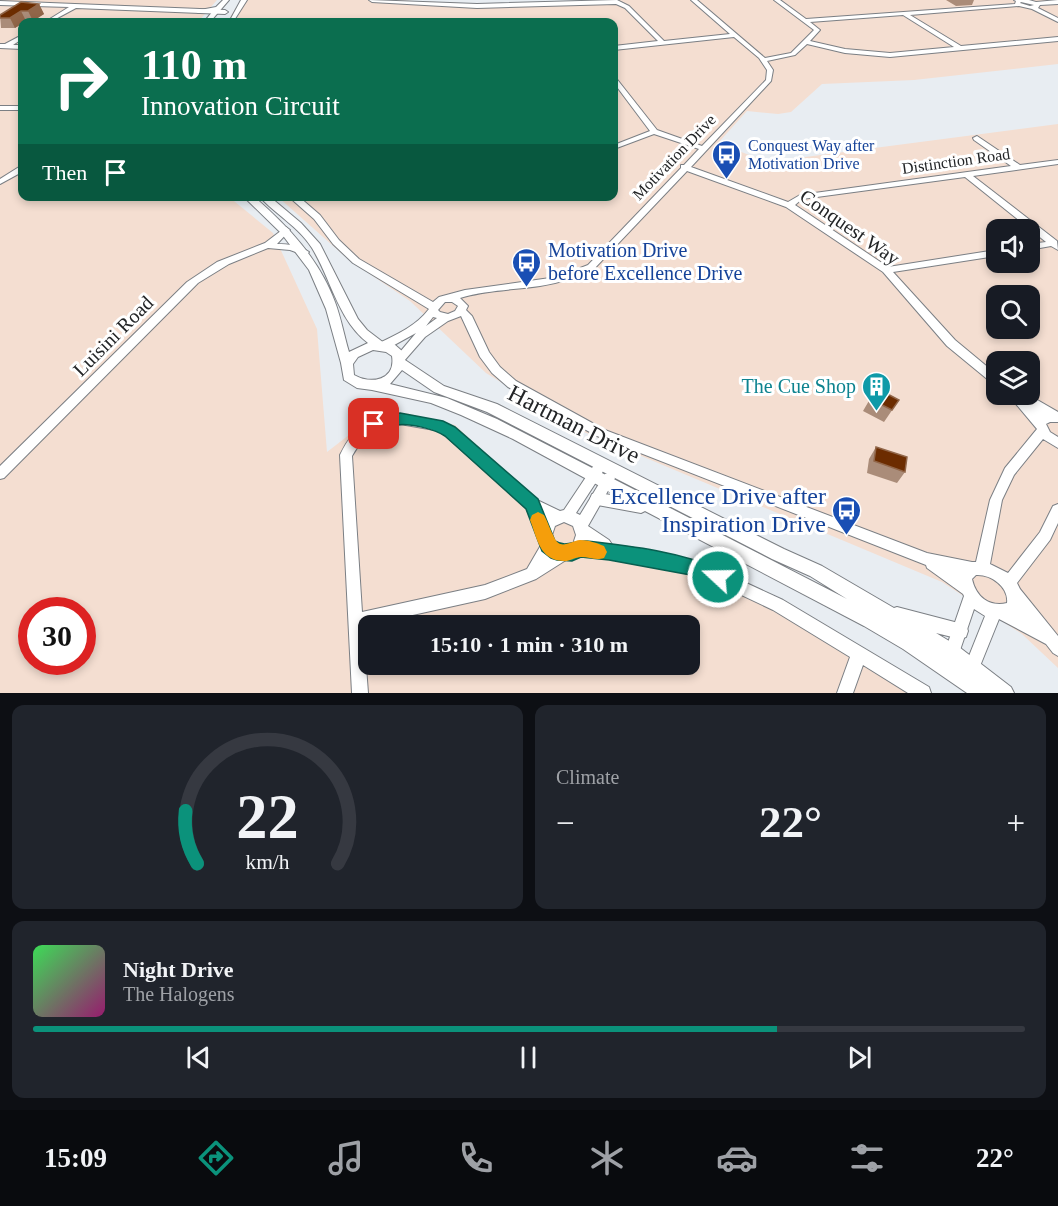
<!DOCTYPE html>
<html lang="en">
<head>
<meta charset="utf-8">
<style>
  :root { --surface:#171b24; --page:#20242c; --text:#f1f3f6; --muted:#9ea1a6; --line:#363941; --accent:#0b927b }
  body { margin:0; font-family:Georgia,serif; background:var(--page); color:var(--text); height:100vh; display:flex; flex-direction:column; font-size:22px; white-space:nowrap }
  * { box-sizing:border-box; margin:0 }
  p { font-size:20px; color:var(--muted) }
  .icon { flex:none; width:33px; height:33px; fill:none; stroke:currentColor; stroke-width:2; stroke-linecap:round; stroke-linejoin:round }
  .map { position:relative; height:693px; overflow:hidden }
  .side { display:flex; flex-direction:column; gap:12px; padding:12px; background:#0d0f14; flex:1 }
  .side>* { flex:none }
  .top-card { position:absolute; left:18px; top:18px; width:600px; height:183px; border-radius:12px; box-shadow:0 3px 9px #0003; background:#0b6e4f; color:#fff; overflow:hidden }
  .tools { position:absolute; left:986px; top:219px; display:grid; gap:12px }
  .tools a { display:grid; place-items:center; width:54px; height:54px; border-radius:12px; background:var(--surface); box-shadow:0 3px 9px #0003; font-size:30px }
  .speed { position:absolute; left:18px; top:597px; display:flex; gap:12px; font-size:30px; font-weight:700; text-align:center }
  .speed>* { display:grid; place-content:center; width:78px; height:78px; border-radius:50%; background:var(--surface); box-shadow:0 3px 9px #0003; line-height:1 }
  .speed .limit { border:9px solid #d22; background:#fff; color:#111 }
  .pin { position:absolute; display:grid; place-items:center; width:51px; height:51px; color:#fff; margin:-26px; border-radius:12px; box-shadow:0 3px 9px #0006 }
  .me { position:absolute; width:66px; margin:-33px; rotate:291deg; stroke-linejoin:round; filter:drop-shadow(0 0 4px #0008) }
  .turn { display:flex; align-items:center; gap:21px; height:126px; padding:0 24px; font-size:27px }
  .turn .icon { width:78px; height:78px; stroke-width:2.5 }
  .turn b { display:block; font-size:42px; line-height:51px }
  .then { display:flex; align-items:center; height:57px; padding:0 24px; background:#0003; gap:12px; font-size:22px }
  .big { font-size:45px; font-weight:800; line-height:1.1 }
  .side .tile { flex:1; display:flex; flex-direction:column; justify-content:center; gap:9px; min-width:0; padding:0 21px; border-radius:12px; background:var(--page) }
  .side .dial { align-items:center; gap:0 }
  .dial svg { height:156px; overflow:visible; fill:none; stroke:var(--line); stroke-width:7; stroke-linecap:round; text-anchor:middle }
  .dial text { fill:var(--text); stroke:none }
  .song { display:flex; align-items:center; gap:18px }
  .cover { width:72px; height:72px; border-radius:9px; background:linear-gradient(135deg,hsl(130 70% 55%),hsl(320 70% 35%)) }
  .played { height:6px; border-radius:3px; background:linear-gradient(90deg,var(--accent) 75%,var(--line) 75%) }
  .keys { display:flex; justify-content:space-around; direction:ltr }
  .heat { display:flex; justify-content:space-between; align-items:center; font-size:33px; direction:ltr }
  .side .tiles { flex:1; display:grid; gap:12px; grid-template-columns:1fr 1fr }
  .tile:last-child { grid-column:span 2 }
  .trip { position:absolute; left:358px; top:615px; width:342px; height:60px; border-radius:12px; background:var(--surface); box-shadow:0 3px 9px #0003; font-weight:800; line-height:60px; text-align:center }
  .menu { display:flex; height:96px; justify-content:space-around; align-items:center; background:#090b0e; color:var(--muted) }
  .menu .icon { width:42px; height:42px }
  .menu .current { color:var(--accent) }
  .menu b { font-size:27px; color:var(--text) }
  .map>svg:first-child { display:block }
  .industrial { fill:#f4ded1; fill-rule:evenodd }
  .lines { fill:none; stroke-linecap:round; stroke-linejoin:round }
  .minor-casing { stroke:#7b7f84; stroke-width:2 }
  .major-casing { stroke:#7b7f84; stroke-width:2 }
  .minor { fill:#fff; fill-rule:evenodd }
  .major { fill:#fff; fill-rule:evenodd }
  .wall { fill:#aa8c79 }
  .shaded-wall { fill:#916649 }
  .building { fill:#6c2c00; stroke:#916649; stroke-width:1.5 }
  .route { fill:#0b927b; stroke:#075f50; stroke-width:1.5 }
  .slow { fill:#f59e0b }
  .labels { text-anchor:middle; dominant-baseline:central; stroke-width:6; stroke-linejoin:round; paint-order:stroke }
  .far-transit-label { font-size:16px; fill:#164399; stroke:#fff; text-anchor:start }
  .far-street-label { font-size:16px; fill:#232527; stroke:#fff }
  .street-label { font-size:20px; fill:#232527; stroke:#fff }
  .transit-label { font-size:20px; fill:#164399; stroke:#fff; text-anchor:start }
  .culture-label { font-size:20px; fill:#0d838f; stroke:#fff; text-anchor:end }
  .near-street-label { font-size:24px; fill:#232527; stroke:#fff }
  .near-transit-label { font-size:24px; fill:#164399; stroke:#fff; text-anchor:end }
</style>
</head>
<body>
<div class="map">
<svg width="1058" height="693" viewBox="0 0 1058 693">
  <rect width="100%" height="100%" fill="#e8edf2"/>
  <path class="industrial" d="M0 0H217L198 22H22V196L229 197 273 233 317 329 327 452 367 421 406 413 455 425 542 506 622 553 694 564 915 693H0ZM32 610H82V662H32ZM369 626H690V664H369Z
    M241 0H392L481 4 623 0H1058V64L914 80 822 84 791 112 778 114 747 111 718 143 767 162 1058 124V668L1022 634 942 582 577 429 486 373 410 301 349 260 278 197 614 196V22H227ZM996 230H1029V262H996ZM996 296H1029V328H996ZM996 362H1029V394H996Z"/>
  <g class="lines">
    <defs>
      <path id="minor" d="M241 0H247L233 22H229Z
        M369 0 477 4 617 0 629 6 664 41 730 34 691 0H697L765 58 791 53 814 30 774 0H780L806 19 1015 4 1016 1 1014 0H1029L1036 2 1058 0V4L1040 5 1038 8 1058 18V22L1032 9 1019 6 910 15 961 46 1058 37V41L890 57 845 53 807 44 795 55 767 61 773 70 771 81 691 167 788 202 800 195 1011 166 974 140 973 138 977 136 1020 165 1058 160V164L973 176 1057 241 1058 250 1051 246 1029 250V244L1046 242 965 177 802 199 795 205 888 267 996 250V256L893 272 955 340 996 374V384L992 383 947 346 883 272 786 207 687 171 594 269C577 277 559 283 540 286 513 290 486 290 460 298L468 306 466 310 472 316 489 352 500 367 516 381 605 430 927 553 972 562H976L990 500 1005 468 1037 429 1016 404 1014 401 1016 399 1012 394H1027L1058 412V422H1050L1046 424 1050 432 1058 437V448L1043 439 1014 475 1002 500 990 564 1008 573 1040 532 1053 506 1058 504V523L1050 540 1017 583 1020 589 1058 636V656L1053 653 1046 644 999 619 976 676 971 679 966 676 963 671 985 616 974 609 956 662 951 665 946 662 943 657 964 596 963 594 927 568 926 565 597 436 508 387 492 373 480 357 461 316 448 321 425 337 404 361 400 362 395 358 416 333 387 349H379L378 346 379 343C398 334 416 326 429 309L353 263 333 244 314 219 288 196H298L320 215 339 240 359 259 433 302 439 297 465 290 557 277 588 265 681 168V165H684L699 149 654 134 614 149V145L650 131 614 83V77L616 78 657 130 702 146 766 80 767 70 759 58 734 37 614 50V46L658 41 625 8 616 4 477 8 372 2ZM1021 2 1034 5 1030 6 1020 3ZM903 15 954 47 890 53 845 49 810 41 820 30 810 22ZM445 302H452L458 306 455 311 448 314 440 312 438 310ZM433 317 437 318 426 326ZM976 575C991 574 1009 587 1007 603 989 607 976 597 972 579Z
        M0 1 225 10 228 12 225 14 76 8 50 22H45L69 7 0 5Z
        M22 35V39L13 45H22V49L0 48V44H5Z
        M0 106H22V110H0Z
        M19 167H22V172L0 184V179Z
        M286 227 290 230 277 244C288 244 299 245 309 252L307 254 304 255 290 250 268 248 229 264 198 283 4 478 0 479V466L187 282 217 262 265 243Z
        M400 414 447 424 537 500 560 511 564 510 594 465 598 464 602 465 604 469 602 473 576 513 580 515 605 474 609 473 613 474 615 478 613 482 588 526 609 540 613 546 703 563 783 600 929 687 931 693H908L863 665 853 693H837L850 657 773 610 697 574 581 554 566 560 536 579 485 599 363 626 368 693H352L340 455C356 423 366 421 400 414ZM400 424 440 431 527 508 538 533 541 545 527 569 485 585 362 612 352 456C367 431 372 429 400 424ZM564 522 573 526 576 535 573 544C563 551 553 546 552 535L555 526Z"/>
      <path id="major" d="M223 0H229L210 22H204L213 11 198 13 195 11 216 7Z
        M243 196H253C288 226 319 259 335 302 341 318 344 335 349 352L368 343C338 320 331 279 312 248 299 227 275 214 259 196H269L301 223 320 244 358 319 367 330 384 343 394 344 402 351 405 360 444 386 497 404 784 549 822 566 894 608 897 607 966 625 968 631 966 637 960 639 936 633 959 647 1011 687 1014 693H967L903 649 864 626 645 511 641 513 592 504 590 499 592 494 597 493 618 496 513 439 461 415 431 403 372 390 357 388 344 380 341 363 326 309 309 270 281 233ZM373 350 386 352 392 356C396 380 371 385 354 375L353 364 358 357ZM402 370 434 392 487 412 772 559 810 576 847 599 497 419 447 398 390 384Z"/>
    </defs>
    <use href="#minor" class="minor-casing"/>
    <use href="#major" class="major-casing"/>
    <use href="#minor" class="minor"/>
    <use href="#major" class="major"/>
  </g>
  <path class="wall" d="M946 0H974L972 5 956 6Z
    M39 4 44 14 33 21H26L15 28H1L0 15Z
    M870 399 899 400 884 422 863 411Z
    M876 447 905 472 897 483 867 473 869 459Z"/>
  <path class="shaded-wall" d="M39 4 44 14 33 21 28 11Z
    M21 11 26 21 15 28 10 18Z"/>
  <path class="building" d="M21 2 39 4 28 11H21L10 18H0V15Z
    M878 389 899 400 892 410 870 399Z
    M876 447 907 457 905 472 874 461Z"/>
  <path class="route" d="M400 413 443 421 455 427 538 499 555 541C566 548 575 540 587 541 632 546 682 552 724 571L727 577 724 583 718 586 696 576 609 560 581 557 572 561 557 560 551 558 542 551 526 509 445 436C434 429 410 423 397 425 388 427 378 432 369 429L366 424 369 420Z"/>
  <path class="slow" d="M538 512 544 515C548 522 550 530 554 537 560 551 570 541 580 540 588 540 597 543 604 546L607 552 604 558C596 561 590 557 581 557 575 557 569 562 563 561 539 560 537 537 530 520L532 515Z"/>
  <defs>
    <symbol id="bus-pin" viewBox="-11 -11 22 30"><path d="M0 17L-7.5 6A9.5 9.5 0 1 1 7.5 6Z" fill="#1a4fb4" stroke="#fff"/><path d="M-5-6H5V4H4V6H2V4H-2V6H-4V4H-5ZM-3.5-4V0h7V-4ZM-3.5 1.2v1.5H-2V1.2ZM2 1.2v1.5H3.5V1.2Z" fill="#fff"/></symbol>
    <symbol id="building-pin" viewBox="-11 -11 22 30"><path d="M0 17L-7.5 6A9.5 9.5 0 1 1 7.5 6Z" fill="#0f9aa8" stroke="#fff"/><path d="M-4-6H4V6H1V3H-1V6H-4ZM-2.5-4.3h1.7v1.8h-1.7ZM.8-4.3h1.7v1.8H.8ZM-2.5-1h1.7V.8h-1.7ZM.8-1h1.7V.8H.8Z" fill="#fff"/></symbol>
  </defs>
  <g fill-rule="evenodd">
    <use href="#bus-pin" x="710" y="138" width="33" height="45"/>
    <use href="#bus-pin" x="510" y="246" width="33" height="45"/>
    <use href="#building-pin" x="860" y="370" width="33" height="45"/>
    <use href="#bus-pin" x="830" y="494" width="33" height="45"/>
  </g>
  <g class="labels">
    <g class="far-transit-label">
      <text x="748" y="145">Conquest Way after<tspan x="748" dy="18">Motivation Drive</tspan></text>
    </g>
    <g class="far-street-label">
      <text transform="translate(674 157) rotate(-46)">Motivation Drive</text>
      <text transform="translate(956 161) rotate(-8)">Distinction Road</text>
    </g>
    <g class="street-label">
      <text transform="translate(850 227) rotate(35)">Conquest Way</text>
      <text transform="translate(113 336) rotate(-45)">Luisini Road</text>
    </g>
    <g class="transit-label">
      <text x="548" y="250">Motivation Drive<tspan x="548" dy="23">before Excellence Drive</tspan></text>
    </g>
    <g class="culture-label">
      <text x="856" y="386">The Cue Shop</text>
    </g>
    <g class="near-street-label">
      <text transform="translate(574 424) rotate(27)">Hartman Drive</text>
    </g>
    <g class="near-transit-label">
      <text x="826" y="496">Excellence Drive after<tspan x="826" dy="28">Inspiration Drive</tspan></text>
    </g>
  </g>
</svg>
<div class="tools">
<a><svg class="icon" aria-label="sound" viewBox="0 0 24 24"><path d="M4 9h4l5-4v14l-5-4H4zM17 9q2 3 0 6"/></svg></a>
<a><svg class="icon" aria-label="search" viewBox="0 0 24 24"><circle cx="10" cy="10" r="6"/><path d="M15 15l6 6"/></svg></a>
<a><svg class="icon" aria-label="layers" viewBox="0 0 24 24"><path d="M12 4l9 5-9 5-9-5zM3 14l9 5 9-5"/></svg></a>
</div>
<div class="speed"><div class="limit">30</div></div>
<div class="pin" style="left:374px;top:424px;background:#d93025"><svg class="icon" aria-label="arrive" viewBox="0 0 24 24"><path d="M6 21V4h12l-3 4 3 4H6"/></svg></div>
<svg class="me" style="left:718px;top:577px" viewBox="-20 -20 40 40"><circle r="17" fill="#0b927b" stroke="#fff" stroke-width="3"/><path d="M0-11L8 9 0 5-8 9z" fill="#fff"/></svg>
<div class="trip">15:10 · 1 min · 310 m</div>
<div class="top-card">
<div class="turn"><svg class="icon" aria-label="right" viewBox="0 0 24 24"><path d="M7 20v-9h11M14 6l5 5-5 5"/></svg><div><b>110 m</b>Innovation Circuit</div></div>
<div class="then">Then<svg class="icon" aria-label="arrive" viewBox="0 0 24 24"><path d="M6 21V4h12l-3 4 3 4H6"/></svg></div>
</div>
</div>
<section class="side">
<div class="tiles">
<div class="tile dial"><svg viewBox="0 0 100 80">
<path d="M14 69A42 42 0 1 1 86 69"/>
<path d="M14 69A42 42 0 0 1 8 42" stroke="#0b927b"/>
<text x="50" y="56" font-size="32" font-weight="700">22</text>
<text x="50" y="72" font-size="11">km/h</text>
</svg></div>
<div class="tile"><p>Climate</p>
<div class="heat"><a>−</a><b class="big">22°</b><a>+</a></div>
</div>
<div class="tile">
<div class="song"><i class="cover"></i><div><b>Night Drive</b><p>The Halogens</p></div></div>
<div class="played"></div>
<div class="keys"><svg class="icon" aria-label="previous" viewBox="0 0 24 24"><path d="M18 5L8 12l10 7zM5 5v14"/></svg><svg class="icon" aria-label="pause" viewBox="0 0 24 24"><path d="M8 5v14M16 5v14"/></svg><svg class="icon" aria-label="next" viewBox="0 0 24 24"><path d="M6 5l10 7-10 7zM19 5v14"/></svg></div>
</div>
</div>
</section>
<nav class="menu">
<b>15:09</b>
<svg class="icon current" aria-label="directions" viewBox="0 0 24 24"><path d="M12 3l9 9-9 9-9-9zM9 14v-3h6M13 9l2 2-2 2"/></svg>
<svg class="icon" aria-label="music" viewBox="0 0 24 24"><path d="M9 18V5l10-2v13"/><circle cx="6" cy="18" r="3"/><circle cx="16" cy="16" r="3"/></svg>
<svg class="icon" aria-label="phone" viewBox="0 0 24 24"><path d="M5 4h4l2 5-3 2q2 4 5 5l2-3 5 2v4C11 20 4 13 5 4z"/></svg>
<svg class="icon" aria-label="climate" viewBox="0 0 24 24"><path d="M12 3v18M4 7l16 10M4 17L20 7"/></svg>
<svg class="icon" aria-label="car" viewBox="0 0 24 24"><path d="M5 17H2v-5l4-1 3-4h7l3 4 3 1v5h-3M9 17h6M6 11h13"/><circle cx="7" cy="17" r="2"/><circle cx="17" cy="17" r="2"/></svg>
<svg class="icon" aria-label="filters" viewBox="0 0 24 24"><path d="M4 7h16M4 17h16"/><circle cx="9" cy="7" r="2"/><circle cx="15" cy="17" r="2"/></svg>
<b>22°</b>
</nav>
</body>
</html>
